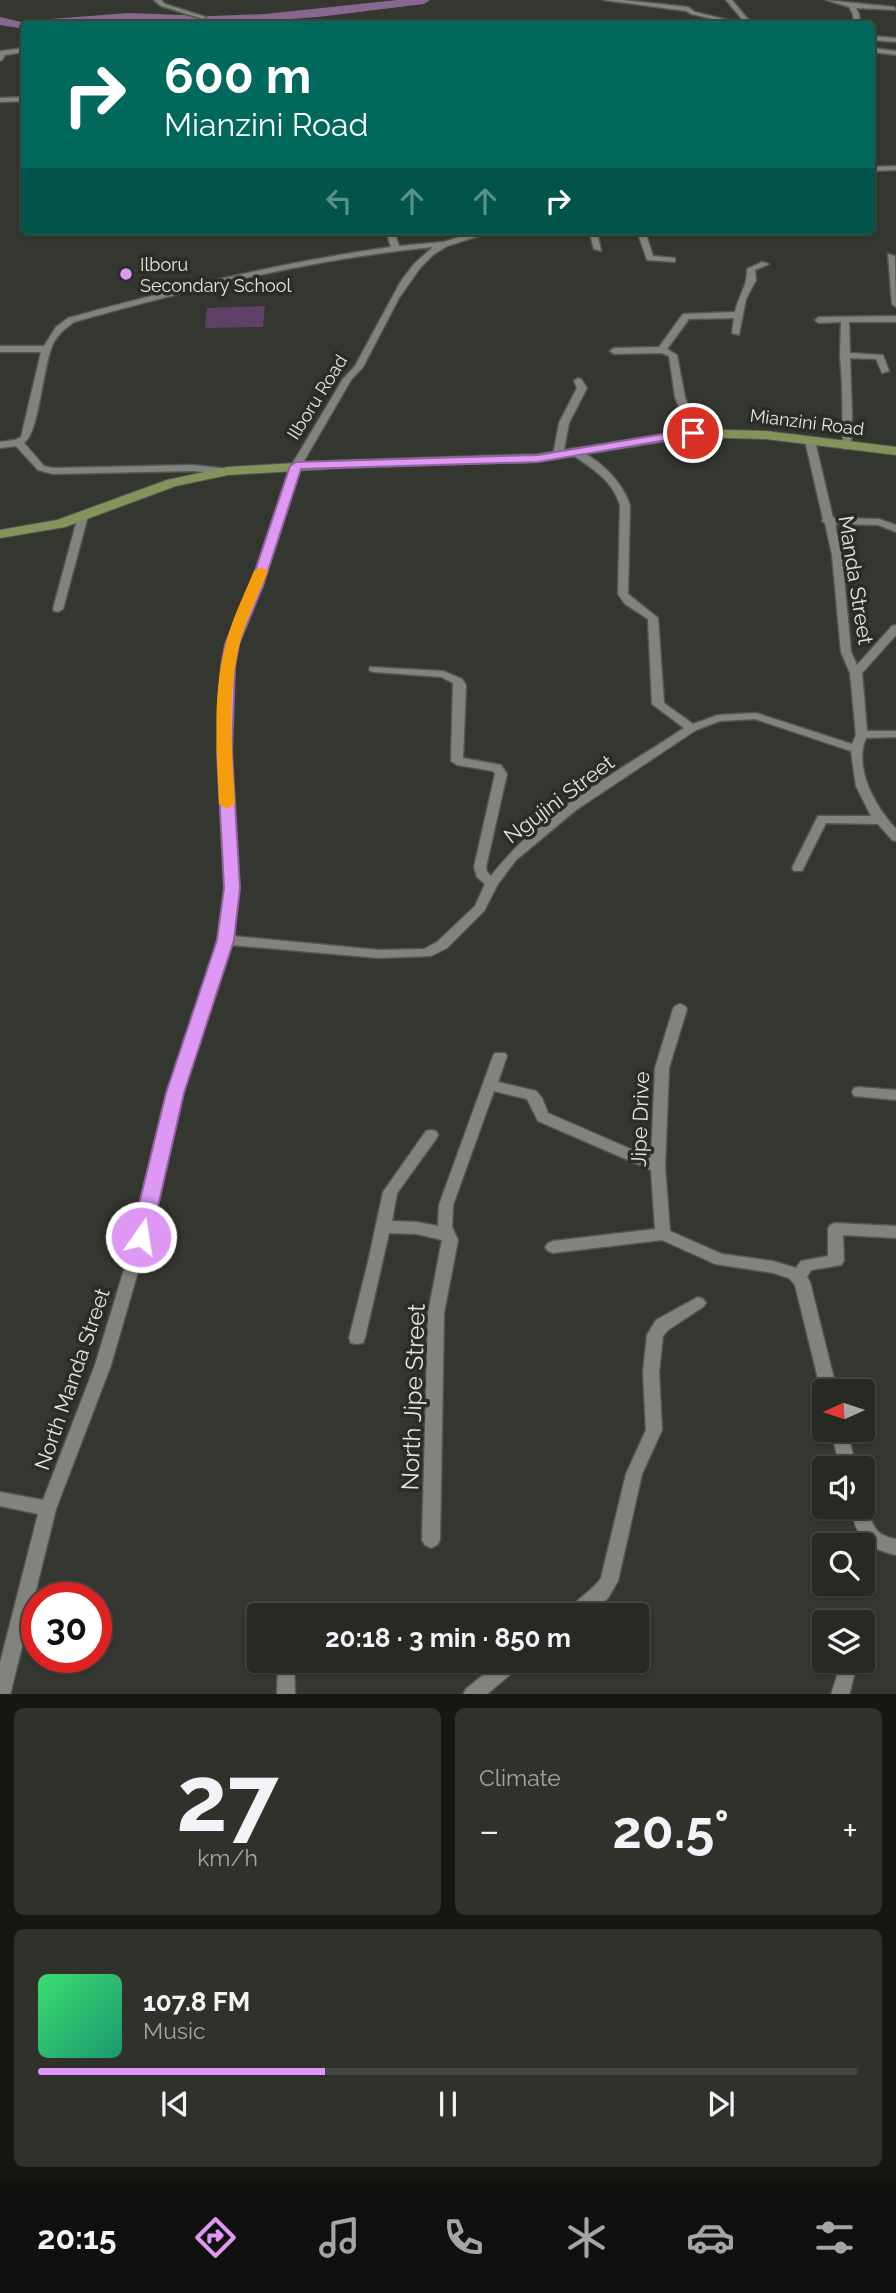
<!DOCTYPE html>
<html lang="en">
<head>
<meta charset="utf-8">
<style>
  :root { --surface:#272923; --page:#2f312b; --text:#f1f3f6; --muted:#a4a6a6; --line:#434541; --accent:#de98f3 }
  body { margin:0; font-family:Raleway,sans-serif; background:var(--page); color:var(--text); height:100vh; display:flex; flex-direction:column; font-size:26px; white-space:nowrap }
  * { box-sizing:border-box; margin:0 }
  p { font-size:23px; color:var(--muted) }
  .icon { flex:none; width:38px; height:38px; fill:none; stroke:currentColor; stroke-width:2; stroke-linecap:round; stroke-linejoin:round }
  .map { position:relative; height:1694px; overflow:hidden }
  .details { display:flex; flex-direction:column; gap:14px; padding:14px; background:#151713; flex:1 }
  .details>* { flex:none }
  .banner { position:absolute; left:21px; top:21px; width:854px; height:214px; border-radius:7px; box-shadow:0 2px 5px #0004,0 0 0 2px var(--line); background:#00695c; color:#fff; overflow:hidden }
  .needle { width:46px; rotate:267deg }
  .fabs { position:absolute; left:812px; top:1379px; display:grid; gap:14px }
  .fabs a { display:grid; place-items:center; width:63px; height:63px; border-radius:7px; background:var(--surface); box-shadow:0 2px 5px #0004,0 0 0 2px var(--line); font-size:35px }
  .speed { position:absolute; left:21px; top:1582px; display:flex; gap:14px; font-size:35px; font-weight:700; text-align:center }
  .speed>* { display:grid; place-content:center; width:91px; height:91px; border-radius:50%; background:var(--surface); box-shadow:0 2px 5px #0004,0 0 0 2px var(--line); line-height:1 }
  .speed .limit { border:10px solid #d22; background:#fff; color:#111 }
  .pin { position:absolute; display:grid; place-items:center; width:60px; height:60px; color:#fff; margin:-30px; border:4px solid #fff; border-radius:50%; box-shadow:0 2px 7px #0007 }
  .me { position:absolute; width:77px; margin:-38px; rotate:13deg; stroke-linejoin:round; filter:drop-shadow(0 0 5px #0008) }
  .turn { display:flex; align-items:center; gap:24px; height:147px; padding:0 28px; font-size:32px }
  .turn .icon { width:91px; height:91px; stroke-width:2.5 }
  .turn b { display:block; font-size:49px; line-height:60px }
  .lanes { display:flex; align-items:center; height:66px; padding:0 28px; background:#0003; justify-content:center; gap:35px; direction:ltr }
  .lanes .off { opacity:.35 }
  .big { font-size:52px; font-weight:700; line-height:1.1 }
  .details .card { flex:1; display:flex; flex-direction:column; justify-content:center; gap:10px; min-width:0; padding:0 24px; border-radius:10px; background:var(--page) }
  .details .dial { align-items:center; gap:0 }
  .dial b { font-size:91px; line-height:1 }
  .song { display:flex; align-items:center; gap:21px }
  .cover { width:84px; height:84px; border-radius:10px; background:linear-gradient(135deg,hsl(140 70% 55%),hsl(160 70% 35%)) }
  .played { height:7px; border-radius:4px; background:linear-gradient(90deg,var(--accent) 35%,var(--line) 35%) }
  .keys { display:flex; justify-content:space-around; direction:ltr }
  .heat { display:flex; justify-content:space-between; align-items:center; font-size:38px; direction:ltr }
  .details .tiles { flex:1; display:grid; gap:14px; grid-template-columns:1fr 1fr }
  .card:last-child { grid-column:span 2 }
  .trip { position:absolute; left:247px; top:1603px; width:402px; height:70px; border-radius:7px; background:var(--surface); box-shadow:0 2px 5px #0004,0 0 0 2px var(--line); font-weight:700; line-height:70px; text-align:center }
  .dock { display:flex; height:112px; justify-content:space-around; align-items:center; background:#10100e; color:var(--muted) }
  .dock .icon { width:49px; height:49px }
  .dock .current { color:var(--accent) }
  .dock b { font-size:32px; color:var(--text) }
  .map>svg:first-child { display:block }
  .green { fill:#5f4167 }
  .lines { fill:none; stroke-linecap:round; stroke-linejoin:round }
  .river { fill:#876690; fill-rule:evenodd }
  .street-casing { stroke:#53554f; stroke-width:3 }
  .secondary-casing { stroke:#53554f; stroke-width:2 }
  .street { fill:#81847c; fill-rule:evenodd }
  .secondary { fill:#83935b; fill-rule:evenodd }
  .route { fill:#de98f3; stroke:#90639e; stroke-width:2 }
  .slow { fill:#f59e0b }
  .poi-dot { fill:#de98f3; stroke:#2a2d25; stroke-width:2.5 }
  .labels { text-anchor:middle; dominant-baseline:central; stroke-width:7; stroke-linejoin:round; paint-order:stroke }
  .far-poi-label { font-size:18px; fill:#e2e4df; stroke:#2a2d25; text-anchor:start }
  .far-street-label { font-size:18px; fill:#e2e4df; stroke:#2a2d25 }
  .street-label { font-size:21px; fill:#e2e4df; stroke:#2a2d25 }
  .near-street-label { font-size:24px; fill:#e2e4df; stroke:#2a2d25 }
</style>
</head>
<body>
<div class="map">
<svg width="896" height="1695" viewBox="0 0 896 1695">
  <rect width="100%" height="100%" fill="#34372f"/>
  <path class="green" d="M265 306 263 327 205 328 207 308Z"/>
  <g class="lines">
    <path class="river" d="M397 0H430L424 4 318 17 239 23 144 21 31 24 37 20 128 13 212 16 265 14Z
      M0 17 30 24H24V29L0 25Z"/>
    <defs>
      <path id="street" d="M154 0H161L165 4 206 17 203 19 161 6Z
        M603 0H623L688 7 695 12 744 24H735L691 14 686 11Z
        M726 0H732L752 24H746Z
        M826 0 894 7 896 10 856 8 859 14 860 24H854L853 14 849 7Z
        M872 36 896 38V42L872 40Z
        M24 48V52L5 55 2 60 0 61V51Z
        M872 48 896 51V55L872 52Z
        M24 97V101L0 102V98Z
        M896 166V170L872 171V167Z
        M386 231H394L399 246 443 242 479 231H495L447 246 433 255 420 268 399 298 363 367 351 380 301 466 261 586 237 644 233 667 230 752 238 888 233 936 379 950 424 949 437 942 475 906 485 884 477 877 474 867 495 774 493 771 457 765 451 761 453 683 441 677 374 672 370 671 369 669 370 667 443 671 462 679 466 685 463 758 501 765 507 774 486 867 487 872 491 876C540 812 618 772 684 728L652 704 648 619 625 604 618 594 620 505C612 479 591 468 570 453L568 451 573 448C598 458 621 479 630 505L628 594 658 618 664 703 693 724 718 715 756 713 852 744 856 735 850 673 841 652 832 555 825 523 822 521 823 519 805 441 807 439 810 438 815 441 833 518 879 519 896 525V532L878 525 835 524 842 555 851 652 857 665 892 626 896 625V635L862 673 867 731H896V737L866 738C853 769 876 807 896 829V841L892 840 878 824 826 823 802 871H794L792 868 818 816H871L856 786 851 751 755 719 720 721 696 730 576 810 516 860 498 884 484 911 447 948 431 956 379 958 231 945 182 1093 148 1237 111 1365 56 1509 10 1695H0V1663L38 1514 0 1506V1492L43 1500 95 1365 134 1237 168 1093 220 940 226 888 218 752 223 667 227 644 251 586 291 466 343 379 355 366 401 281 414 264 433 247C311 259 192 289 74 322 66 328 59 333 54 342 42 365 40 432 24 443L44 466 53 468 192 465 231 469 233 471 228 474 192 471 53 474 38 470 16 446 0 448V442L15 440 21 437 41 352H0V346H44L56 327 68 318C175 289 281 262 391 247Z
        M589 231H597L601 251 594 249Z
        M637 231H645L653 256 675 258V262L647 260Z
        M888 254 895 256 896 307 892 304Z
        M762 262 769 264 755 270 756 280 746 299 739 335 732 333 734 318 689 319 667 349 677 355 685 397 698 433 693 436 690 435 675 397 669 356 661 353 614 354 610 351 614 348 659 347 683 314 735 312C738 297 748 285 747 269Z
        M896 316V322H849L850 353 883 355 889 371 882 373 876 359 850 358 852 414 851 446 846 449 843 448 842 383 840 355 841 322 819 323 815 320 819 317Z
        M578 378 581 379 587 388 569 423 563 455 558 458 555 457 553 455 559 423 577 388 574 381Z
        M83 513 88 516 63 609 58 612 54 611 53 609 78 516Z
        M680 1004 685 1006 687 1009 669 1068 665 1167 670 1231 722 1254 773 1261 796 1268 801 1261 828 1256V1229L830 1225 835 1223 896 1226V1238L843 1235 844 1261 841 1265 811 1270 807 1277 810 1282 837 1391H824V1396L821 1391 795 1285 789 1278 773 1273 715 1264 662 1240 553 1253 548 1251 545 1247 548 1243 553 1241 655 1229 651 1170 538 1121 527 1099 494 1091 453 1205 452 1227 458 1240 444 1313 440 1540 437 1545 431 1548 425 1545 422 1540 428 1313 442 1240 417 1234 389 1233 365 1338 363 1343 357 1344 351 1343 349 1338 368 1262 383 1192 426 1131 431 1130 436 1131 438 1135 436 1139 397 1193 392 1221 417 1222 438 1226 439 1205 493 1056 495 1053H505L507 1056 498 1082 536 1091 542 1098 548 1113 651 1158 655 1068 673 1009 675 1006Z
        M859 1087 896 1090V1100L854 1096 852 1092 854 1088Z
        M698 1297 703 1299 706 1303 703 1307 668 1330 663 1336 659 1372 662 1430 642 1474 618 1581 608 1598 588 1615H567C573 1600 592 1592 601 1578L626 1474 646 1430 643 1372 647 1335 656 1320Z
        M831 1430H847L856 1468H840Z
        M863 1501C875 1520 868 1534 896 1539V1555C865 1548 857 1537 850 1507H863Z
        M278 1661H294L295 1695H277Z
        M500 1661H522L519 1667 486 1695H463L466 1689Z
        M846 1663 852 1666 855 1672 849 1695H831L840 1666Z"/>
      <path id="secondary" d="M693 429 766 431 896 447V455L766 439 693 437 538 462 344 468 228 475 176 486 65 527 0 538V530L57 520 167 480 228 467 344 460 538 454Z"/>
    </defs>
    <use href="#street" class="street-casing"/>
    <use href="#secondary" class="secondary-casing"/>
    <use href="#street" class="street"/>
    <use href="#secondary" class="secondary"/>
  </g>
  <path class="route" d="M693 429 697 430V435L538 462 301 469 263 586 239 644 235 667 232 752 240 888 234 940 184 1093 151 1237 148 1243 141 1245 134 1243 131 1237 166 1093 217 940 224 888 217 752 221 667 225 644 250 586 290 466 296 462 538 455Z"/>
  <path class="slow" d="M261 567 268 571C258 595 245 621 239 647 227 697 232 753 235 804L227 809 219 804C217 753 212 696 225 647 231 621 244 595 254 571Z"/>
  <circle class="poi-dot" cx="126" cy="274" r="7"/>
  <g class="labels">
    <g class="far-poi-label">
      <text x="140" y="264">Ilboru<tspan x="140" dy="21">Secondary School</tspan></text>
    </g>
    <g class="far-street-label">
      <text transform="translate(317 397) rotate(-58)">Ilboru Road</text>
      <text transform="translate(807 422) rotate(7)">Mianzini Road</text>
    </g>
    <g class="street-label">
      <text transform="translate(856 580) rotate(81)">Manda Street</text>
      <text transform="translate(559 799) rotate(-37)">Ngujini Street</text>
      <text transform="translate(640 1119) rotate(-88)">Jipe Drive</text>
      <text transform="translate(72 1379) rotate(-71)">North Manda Street</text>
    </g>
    <g class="near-street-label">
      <text transform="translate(413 1397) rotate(-88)">North Jipe Street</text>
    </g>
  </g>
</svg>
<div class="fabs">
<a><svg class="needle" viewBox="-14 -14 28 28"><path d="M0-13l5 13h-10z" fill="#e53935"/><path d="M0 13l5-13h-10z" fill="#a4a6a6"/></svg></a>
<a><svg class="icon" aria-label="sound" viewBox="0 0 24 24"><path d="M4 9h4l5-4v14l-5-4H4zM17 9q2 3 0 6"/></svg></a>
<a><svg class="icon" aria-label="search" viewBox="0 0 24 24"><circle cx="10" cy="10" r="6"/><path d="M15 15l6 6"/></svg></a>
<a><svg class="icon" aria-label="layers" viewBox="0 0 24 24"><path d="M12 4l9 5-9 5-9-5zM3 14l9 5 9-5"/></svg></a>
</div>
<div class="speed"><div class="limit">30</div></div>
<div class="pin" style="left:693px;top:433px;background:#d93025"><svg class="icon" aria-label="arrive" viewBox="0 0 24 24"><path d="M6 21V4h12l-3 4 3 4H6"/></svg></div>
<svg class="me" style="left:141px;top:1237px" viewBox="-20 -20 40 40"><circle r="17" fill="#de98f3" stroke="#fff" stroke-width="3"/><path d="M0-11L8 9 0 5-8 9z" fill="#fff"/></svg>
<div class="trip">20:18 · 3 min · 850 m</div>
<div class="banner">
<div class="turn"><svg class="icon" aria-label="right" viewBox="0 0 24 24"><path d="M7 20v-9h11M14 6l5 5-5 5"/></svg><div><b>600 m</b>Mianzini Road</div></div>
<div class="lanes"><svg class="icon off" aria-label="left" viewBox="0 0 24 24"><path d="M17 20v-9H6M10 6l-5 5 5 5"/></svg><svg class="icon off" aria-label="ahead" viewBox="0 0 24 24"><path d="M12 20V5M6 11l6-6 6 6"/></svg><svg class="icon off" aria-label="ahead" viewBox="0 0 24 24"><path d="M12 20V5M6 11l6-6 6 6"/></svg><svg class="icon" aria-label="right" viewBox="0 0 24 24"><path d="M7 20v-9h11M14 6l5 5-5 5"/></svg></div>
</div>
</div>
<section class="details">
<div class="tiles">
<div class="card dial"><b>27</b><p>km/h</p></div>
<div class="card"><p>Climate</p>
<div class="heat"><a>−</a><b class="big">20.5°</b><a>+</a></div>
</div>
<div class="card">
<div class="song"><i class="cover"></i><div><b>107.8 FM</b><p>Music</p></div></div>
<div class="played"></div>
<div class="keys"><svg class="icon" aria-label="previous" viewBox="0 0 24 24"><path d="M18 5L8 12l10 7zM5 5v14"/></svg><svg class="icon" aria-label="pause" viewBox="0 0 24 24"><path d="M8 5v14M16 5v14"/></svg><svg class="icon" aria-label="next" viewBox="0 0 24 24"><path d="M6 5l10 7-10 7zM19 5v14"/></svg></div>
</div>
</div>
</section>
<nav class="dock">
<b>20:15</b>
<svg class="icon current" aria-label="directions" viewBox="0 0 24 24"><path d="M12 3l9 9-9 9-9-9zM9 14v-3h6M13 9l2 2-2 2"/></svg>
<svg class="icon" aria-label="music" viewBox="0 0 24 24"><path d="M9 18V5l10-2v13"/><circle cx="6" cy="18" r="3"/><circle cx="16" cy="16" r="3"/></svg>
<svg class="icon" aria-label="phone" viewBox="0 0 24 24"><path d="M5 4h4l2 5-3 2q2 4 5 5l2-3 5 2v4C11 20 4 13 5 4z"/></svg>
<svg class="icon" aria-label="climate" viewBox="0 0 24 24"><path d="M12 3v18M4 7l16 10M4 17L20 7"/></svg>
<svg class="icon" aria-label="car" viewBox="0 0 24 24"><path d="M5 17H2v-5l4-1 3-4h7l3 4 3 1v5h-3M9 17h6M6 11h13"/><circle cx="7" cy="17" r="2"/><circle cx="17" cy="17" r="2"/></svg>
<svg class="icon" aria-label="filters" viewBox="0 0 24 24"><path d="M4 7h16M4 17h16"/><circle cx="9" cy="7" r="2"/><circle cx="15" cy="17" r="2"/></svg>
</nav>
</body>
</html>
